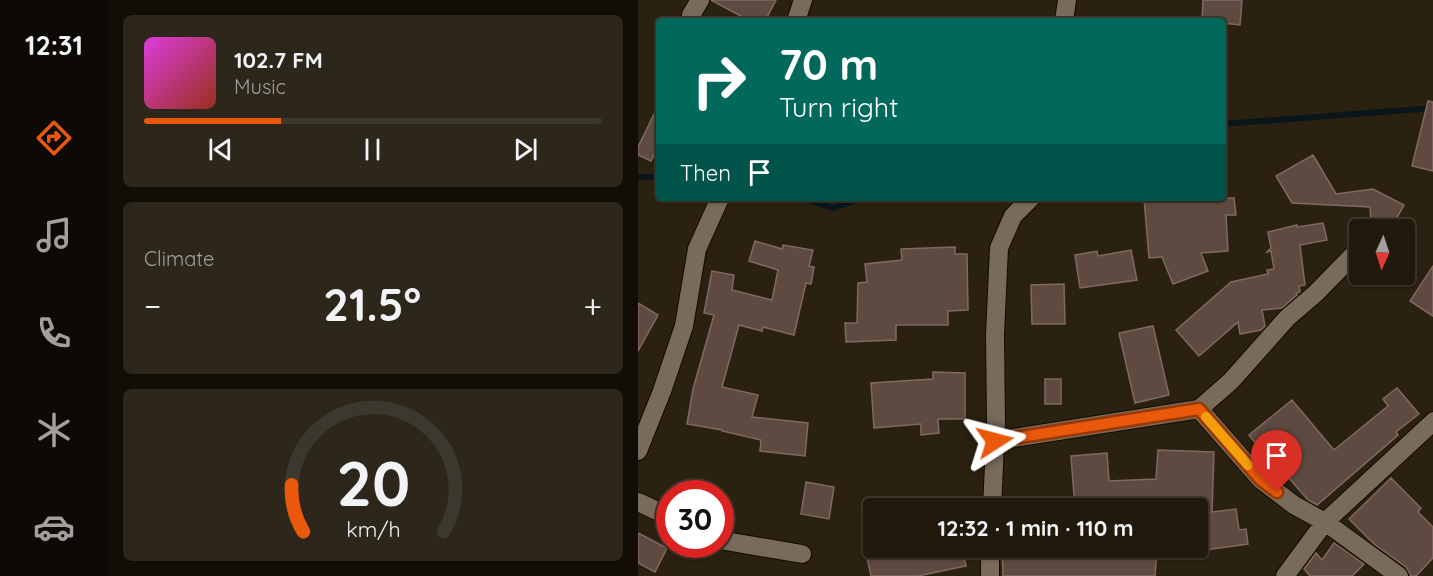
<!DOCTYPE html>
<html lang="en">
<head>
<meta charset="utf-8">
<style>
  :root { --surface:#20190c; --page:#2d261a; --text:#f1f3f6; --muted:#a2a09d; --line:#3d382d; --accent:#ea580c }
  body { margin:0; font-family:Quicksand,sans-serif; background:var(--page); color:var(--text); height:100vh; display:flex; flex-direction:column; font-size:22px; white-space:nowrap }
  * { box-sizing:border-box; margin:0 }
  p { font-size:20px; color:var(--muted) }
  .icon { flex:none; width:33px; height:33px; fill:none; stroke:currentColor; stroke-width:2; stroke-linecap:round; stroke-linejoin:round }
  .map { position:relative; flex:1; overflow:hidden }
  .panel { display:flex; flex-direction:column; gap:15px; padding:15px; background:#120e07; width:530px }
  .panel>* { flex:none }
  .guide { position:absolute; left:18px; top:18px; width:570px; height:183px; border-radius:6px; box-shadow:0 2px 4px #0004,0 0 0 2px var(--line); background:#00695c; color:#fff; overflow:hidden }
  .needle { width:39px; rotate:183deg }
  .buttons { position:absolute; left:711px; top:219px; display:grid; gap:12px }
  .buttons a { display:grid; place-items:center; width:66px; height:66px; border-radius:6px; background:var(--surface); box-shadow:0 2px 4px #0004,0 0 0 2px var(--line); font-size:30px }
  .speed { position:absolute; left:18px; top:480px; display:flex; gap:12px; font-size:30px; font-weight:700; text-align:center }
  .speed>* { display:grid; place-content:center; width:78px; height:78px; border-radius:50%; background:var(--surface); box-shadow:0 2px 4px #0004,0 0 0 2px var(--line); line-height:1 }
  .speed .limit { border:9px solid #d22; background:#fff; color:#111 }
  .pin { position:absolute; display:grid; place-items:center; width:51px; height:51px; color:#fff; margin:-62px -26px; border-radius:50% 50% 50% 0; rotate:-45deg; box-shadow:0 0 6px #0007 }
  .pin .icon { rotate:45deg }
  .me { position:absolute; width:66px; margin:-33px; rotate:81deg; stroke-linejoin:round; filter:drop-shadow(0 0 4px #0008) }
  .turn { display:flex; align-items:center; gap:21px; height:126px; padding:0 24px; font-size:27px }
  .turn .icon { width:78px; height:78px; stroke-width:2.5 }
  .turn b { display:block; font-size:42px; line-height:51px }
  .then { display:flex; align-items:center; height:57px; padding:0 24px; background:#0003; gap:12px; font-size:22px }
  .big { font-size:45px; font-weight:800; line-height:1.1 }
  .panel .tile { flex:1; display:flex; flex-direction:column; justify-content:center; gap:9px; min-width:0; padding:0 21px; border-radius:9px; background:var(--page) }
  .panel .dial { align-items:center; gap:0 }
  .dial svg { height:156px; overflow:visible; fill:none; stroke:var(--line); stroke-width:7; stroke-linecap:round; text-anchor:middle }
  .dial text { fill:var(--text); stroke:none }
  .song { display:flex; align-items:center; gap:18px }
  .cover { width:72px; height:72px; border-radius:9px; background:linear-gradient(135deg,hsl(300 70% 55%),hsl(10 70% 35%)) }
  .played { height:6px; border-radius:3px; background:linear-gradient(90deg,var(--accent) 30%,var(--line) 30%) }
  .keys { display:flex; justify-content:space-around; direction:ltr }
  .heat { display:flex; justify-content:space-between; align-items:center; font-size:33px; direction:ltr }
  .trip { position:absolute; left:225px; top:498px; width:345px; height:60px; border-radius:6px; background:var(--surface); box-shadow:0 2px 4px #0004,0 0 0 2px var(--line); font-weight:800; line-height:60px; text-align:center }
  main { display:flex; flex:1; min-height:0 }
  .tab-bar { display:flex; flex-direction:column; width:108px; justify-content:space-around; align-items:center; background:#0d0a05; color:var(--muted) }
  .tab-bar .icon { width:42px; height:42px }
  .tab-bar .active { color:var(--accent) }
  .tab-bar b { font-size:27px; color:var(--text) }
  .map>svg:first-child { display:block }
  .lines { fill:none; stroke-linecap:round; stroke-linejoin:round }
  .stream { stroke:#09161c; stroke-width:6 }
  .building { fill:#5f4a41; stroke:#806a60; stroke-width:1.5 }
  .street-casing { stroke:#130a00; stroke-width:20 }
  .street { stroke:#786b59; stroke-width:18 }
  .route-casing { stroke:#983908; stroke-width:15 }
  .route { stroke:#ea580c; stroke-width:10 }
  .slow { stroke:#f59e0b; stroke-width:10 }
</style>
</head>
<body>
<main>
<nav class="tab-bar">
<b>12:31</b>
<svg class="icon active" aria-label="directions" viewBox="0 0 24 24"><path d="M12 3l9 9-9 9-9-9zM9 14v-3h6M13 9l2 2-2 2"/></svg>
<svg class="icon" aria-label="music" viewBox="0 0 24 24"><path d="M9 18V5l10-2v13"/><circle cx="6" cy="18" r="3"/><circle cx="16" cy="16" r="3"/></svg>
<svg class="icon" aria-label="phone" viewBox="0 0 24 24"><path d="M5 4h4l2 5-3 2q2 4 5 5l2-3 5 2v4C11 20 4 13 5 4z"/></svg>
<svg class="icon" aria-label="climate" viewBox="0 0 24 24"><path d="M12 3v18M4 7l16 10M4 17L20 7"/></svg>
<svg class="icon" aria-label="car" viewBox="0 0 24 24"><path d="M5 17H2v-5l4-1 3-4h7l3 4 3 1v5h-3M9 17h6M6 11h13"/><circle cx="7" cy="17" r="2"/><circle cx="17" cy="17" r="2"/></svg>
</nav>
<section class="panel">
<div class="tile">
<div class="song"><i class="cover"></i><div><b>102.7 FM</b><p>Music</p></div></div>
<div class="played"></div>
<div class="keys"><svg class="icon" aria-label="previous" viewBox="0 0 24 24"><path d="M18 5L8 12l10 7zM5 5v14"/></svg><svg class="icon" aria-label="pause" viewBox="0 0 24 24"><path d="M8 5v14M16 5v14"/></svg><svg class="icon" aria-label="next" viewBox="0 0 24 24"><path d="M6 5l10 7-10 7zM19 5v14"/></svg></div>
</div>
<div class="tile"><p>Climate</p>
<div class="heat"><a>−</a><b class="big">21.5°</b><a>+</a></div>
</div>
<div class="tile dial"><svg viewBox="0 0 100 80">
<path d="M14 69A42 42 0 1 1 86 69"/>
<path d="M14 69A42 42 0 0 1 8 45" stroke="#ea580c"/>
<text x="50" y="56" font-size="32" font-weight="700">20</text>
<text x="50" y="72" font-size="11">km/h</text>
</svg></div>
</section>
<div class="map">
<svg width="796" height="576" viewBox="0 0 796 576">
  <rect width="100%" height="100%" fill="#2b2110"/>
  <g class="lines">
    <path class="stream" d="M585 124 796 108
      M0 177H21
      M163 198 195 208 227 198"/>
  </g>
  <path class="building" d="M73 0H138L127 21H112Z
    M565 0H604L602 25 585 23V21H564Z
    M790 101 795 102V171L774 166Z
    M21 104V144L13 161 0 155V147Z
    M675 155 698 194 735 189 766 205 752 230 733 221 732 207 654 203 638 176Z
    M506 198H596L598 215H588L590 251 563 253 570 271 535 284 524 257 511 258Z
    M685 223 689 240 662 245 667 285 661 286 662 292 658 293 659 295 644 308 624 310 627 326 623 330 602 334 600 322 561 356 538 330 593 282 630 274 629 270 636 269 633 251 629 252 633 248 630 232 659 225V227Z
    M117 241 144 249 145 245 175 250 171 266 176 267 173 284 168 283 156 335 125 327 124 331 101 325 84 387 120 395 114 417 170 423 167 456 122 451 123 440 84 431V430L49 424 55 389 76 315 66 313 74 271 96 275 94 290 134 300 140 270 111 261Z
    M317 247V254H329L330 310 310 311V325H258V340L208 342 207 323H219L220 283 229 282 227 264 264 260 263 249Z
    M493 250 499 280 442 288 437 255 459 251 460 256Z
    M795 266V316L772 301Z
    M426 284 427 324H394L393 285Z
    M0 303 20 315 0 351Z
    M515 326 531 395 497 403 481 333Z
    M295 372 327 373V419H300L301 433 283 435V424L236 428 233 383 295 379Z
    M407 379H423V404H407Z
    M759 388 781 414 758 432 760 435 679 505 670 500 644 470 641 472 611 435 654 400 696 450 750 406 745 399Z
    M520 450 576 452 574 512 598 509 601 530 608 529 610 544 560 551V502L526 501 527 508H437L433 456 469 453 471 481 518 479Z
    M753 478 783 508 780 512 795 527V558L778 576H773L768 567 736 544 711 519Z
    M168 482 196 487 191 519 163 514Z
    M0 533 29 548 17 572 0 563Z
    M696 543 726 564 714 576H672L666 569 678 553 684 560Z
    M227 548H324L328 566 280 576H233Z
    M364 548H519L517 576H365Z"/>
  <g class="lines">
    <defs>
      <path id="street" d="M53 15 62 0
        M158 21 165 0
        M426 21 429 0
        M561 409 593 381 649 318 678 293 722 248
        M357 441 561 409 623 480 656 505 687 522 761 576
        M0 451 24 391 46 326 59 249 82 198
        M0 502 32 517
        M354 508 358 423 357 335 361 248 375 216 393 198
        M82 540 164 554
        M352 576V548
        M647 576 687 522 796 421"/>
    </defs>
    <use href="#street" class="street-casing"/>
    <use href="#street" class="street"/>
  </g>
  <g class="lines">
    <defs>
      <path id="route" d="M357 441 561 409 623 480 639 492"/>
    </defs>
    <use href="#route" class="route-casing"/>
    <use href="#route" class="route"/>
    <path class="slow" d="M568 417 610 465"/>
  </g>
</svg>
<div class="buttons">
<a><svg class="needle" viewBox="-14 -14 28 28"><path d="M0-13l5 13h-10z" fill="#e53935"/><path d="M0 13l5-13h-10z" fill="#a2a09d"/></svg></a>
</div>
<div class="speed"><div class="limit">30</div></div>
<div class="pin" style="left:639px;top:492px;background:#d93025"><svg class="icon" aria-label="arrive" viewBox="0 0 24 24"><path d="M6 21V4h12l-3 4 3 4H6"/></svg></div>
<svg class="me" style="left:357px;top:441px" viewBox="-20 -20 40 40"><path d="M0-17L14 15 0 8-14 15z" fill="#ea580c" stroke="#fff" stroke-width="4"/></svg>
<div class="trip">12:32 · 1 min · 110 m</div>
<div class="guide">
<div class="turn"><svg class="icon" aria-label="right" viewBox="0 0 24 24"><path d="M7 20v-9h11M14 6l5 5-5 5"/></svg><div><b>70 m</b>Turn right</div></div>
<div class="then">Then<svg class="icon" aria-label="arrive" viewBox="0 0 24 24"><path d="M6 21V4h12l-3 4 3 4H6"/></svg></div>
</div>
</div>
</main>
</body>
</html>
